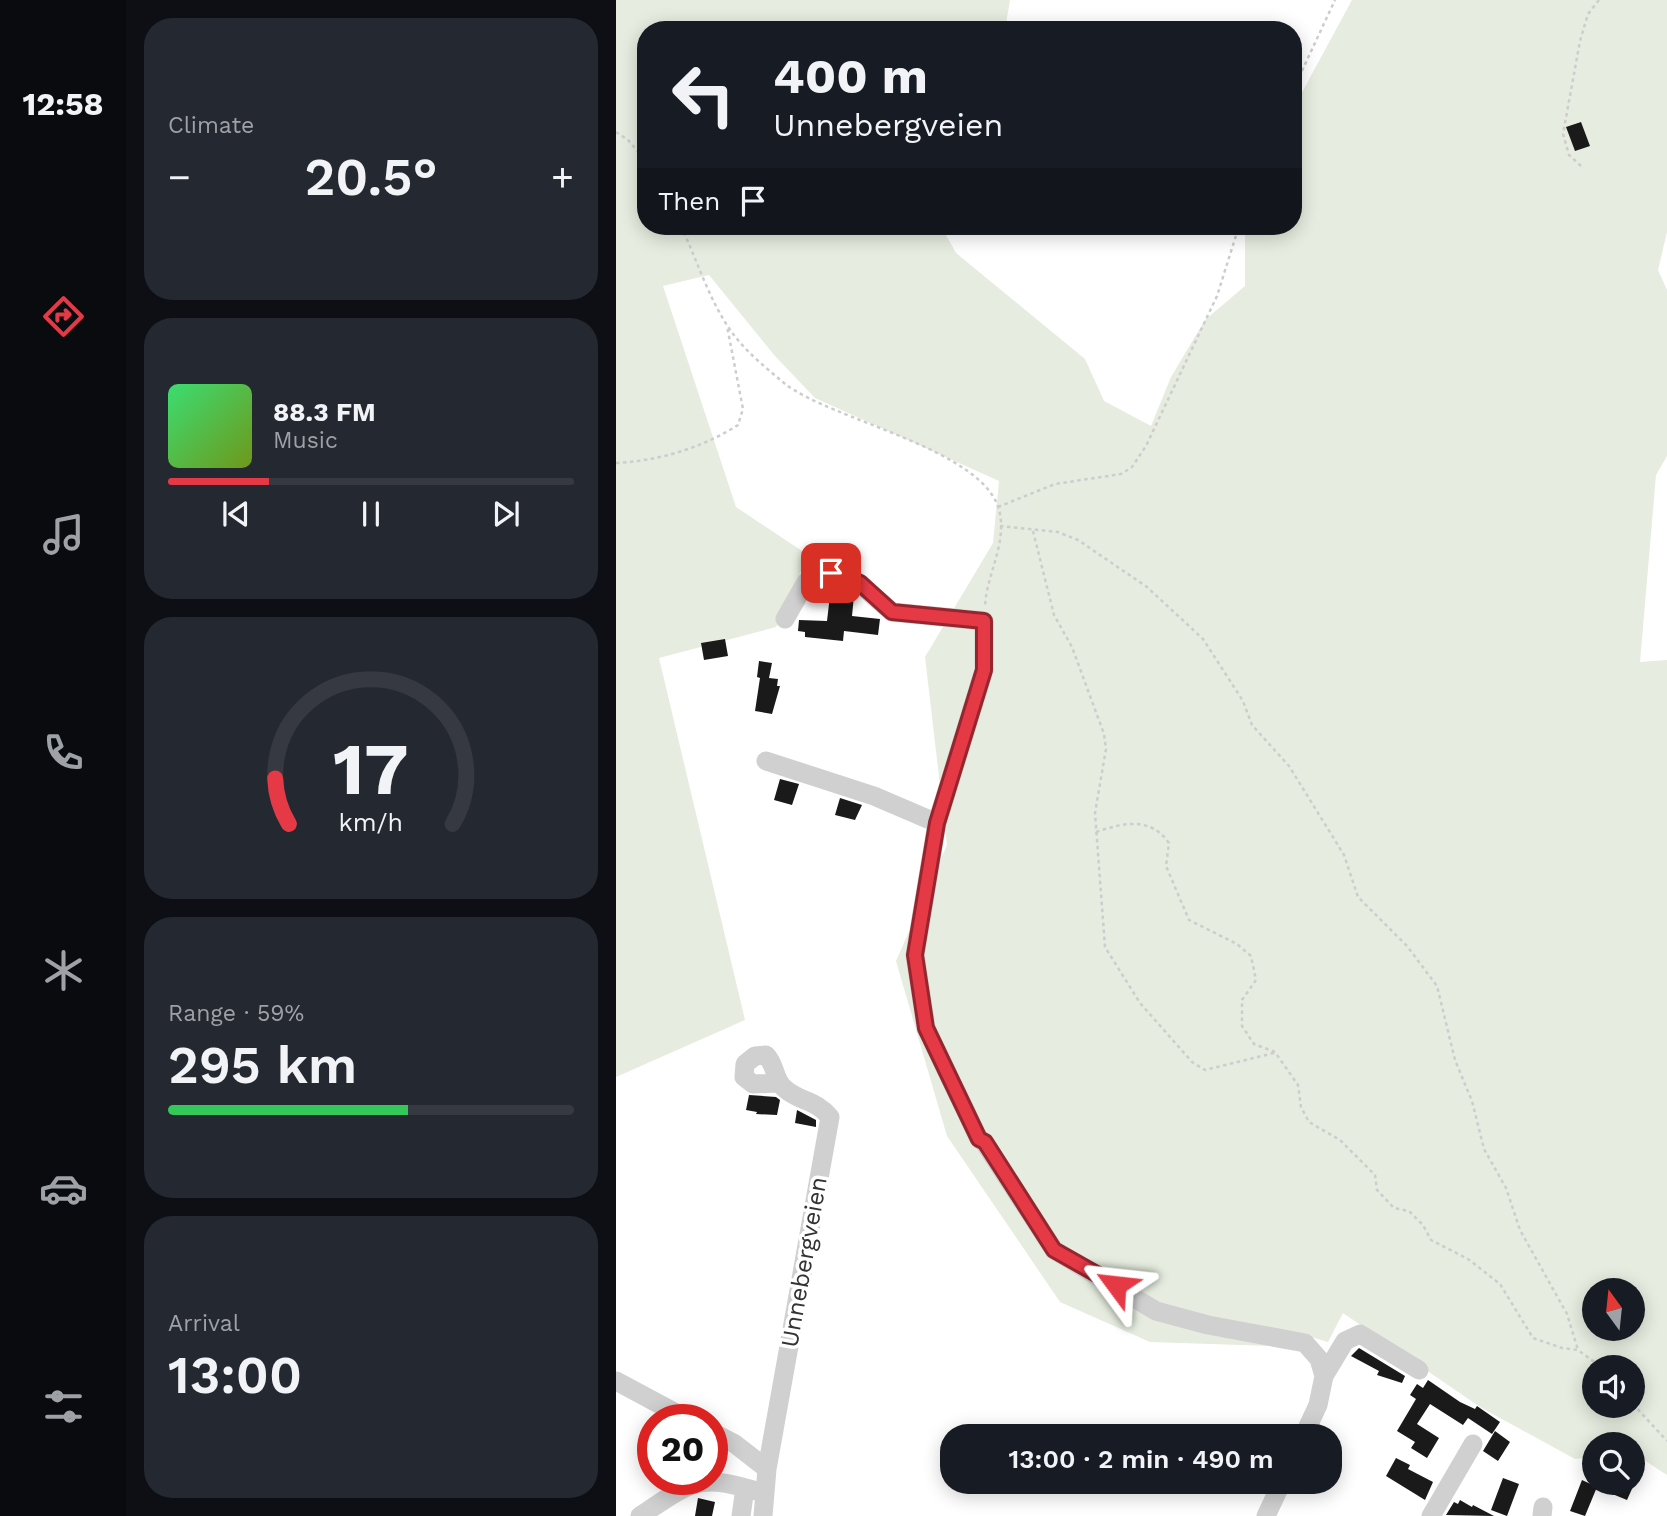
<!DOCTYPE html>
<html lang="en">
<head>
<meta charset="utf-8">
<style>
  :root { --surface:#171b24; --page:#242831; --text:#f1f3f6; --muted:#9ea1a6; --line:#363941; --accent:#e63946 }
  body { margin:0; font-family:"Work Sans",sans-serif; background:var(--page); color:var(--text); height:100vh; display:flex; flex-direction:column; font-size:26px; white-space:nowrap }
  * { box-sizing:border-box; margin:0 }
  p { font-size:23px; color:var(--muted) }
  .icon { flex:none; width:38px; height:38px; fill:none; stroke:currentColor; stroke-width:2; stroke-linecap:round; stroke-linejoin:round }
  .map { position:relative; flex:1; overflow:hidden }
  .details { display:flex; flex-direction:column; gap:18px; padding:18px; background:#0d0f14; width:490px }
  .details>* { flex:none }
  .guide { position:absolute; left:21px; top:21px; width:665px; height:214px; border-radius:28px; box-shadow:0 4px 18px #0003; background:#171b24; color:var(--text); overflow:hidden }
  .needle { width:46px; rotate:345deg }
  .buttons { position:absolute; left:966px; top:1278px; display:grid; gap:14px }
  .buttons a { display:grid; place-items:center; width:63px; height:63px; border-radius:50%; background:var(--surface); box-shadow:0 4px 18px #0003; font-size:35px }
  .speed { position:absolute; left:21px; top:1404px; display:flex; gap:14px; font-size:35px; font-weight:700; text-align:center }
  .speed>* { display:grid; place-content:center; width:91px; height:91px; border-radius:50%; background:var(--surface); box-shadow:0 4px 18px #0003; line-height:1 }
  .speed .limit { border:10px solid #d22; background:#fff; color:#111 }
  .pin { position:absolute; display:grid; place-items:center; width:60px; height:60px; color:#fff; margin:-30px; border-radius:14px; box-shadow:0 4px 10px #0006 }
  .me { position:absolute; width:77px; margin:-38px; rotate:300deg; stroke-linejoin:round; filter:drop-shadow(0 0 5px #0008) }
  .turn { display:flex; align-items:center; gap:24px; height:147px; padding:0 21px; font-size:32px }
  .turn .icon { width:91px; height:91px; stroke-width:2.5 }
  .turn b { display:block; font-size:49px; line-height:60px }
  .then { display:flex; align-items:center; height:66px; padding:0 21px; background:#0003; gap:14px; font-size:26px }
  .big { font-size:52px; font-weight:600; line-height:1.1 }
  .details .widget { flex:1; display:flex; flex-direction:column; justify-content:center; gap:10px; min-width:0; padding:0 24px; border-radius:28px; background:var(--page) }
  .details .dial { align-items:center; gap:0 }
  .dial svg { height:182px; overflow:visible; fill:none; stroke:var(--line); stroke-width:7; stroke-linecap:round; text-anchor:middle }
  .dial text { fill:var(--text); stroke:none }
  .song { display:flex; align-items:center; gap:21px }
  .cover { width:84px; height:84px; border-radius:10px; background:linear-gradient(135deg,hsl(140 70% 55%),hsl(80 70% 35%)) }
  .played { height:7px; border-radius:4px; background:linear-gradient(90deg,var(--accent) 25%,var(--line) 25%) }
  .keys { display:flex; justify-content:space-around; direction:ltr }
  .heat { display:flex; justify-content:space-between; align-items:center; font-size:38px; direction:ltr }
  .charge { height:10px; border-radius:5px; background:linear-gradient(90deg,#34c759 59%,var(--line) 0) }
  .trip { position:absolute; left:324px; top:1424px; width:402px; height:70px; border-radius:28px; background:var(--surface); box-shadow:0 4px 18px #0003; font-weight:600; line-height:70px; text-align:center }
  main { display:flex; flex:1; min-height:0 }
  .menu { display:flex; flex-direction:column; width:126px; justify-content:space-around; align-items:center; background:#090b0e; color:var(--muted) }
  .menu .icon { width:49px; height:49px }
  .menu .selected { color:var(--accent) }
  .menu b { font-size:32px; color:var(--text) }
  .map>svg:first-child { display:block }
  .green { fill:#e6ecdf; fill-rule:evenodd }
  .building { fill:#1a1a1a }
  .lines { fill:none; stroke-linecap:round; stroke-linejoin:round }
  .path { stroke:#cdcdcd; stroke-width:2.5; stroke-dasharray:3.5 3.5; stroke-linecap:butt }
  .minor { stroke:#d0d0d0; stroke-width:19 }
  .route-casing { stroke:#96252e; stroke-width:18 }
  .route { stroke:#e63946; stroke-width:12 }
  .labels { text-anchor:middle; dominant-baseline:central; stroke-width:7; stroke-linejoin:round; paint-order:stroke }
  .street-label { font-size:24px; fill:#333; stroke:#fff }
</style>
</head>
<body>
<main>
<nav class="menu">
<b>12:58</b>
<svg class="icon selected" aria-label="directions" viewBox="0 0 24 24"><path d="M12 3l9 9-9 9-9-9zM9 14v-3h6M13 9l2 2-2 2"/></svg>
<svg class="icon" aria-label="music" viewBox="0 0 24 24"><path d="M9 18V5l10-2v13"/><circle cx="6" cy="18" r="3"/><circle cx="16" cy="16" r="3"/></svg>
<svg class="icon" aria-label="phone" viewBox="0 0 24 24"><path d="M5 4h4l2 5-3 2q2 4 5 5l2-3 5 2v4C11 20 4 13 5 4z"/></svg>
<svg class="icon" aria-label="climate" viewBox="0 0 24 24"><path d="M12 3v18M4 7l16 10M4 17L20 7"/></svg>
<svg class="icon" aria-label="car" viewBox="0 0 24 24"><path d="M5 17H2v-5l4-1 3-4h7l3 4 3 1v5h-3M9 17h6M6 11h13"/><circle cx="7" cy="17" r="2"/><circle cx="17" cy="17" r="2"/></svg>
<svg class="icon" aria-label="filters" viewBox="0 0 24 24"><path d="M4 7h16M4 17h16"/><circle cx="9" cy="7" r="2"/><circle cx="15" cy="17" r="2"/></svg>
</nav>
<section class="details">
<div class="widget"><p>Climate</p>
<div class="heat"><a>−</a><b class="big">20.5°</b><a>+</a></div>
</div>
<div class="widget">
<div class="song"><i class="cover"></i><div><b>88.3 FM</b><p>Music</p></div></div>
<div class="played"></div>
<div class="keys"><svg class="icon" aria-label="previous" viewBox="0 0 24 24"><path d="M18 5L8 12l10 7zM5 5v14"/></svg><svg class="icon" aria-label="pause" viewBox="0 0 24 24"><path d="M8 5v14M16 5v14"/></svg><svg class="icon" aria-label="next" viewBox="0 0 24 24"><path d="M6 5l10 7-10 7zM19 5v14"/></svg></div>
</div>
<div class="widget dial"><svg viewBox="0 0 100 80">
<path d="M14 69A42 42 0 1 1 86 69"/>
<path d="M14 69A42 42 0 0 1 8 49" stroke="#e63946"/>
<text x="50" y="56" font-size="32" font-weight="700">17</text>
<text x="50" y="72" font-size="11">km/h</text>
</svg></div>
<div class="widget"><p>Range · 59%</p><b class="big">295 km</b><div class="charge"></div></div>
<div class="widget"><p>Arrival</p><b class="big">13:00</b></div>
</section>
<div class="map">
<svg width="1051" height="1516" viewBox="0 0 1051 1516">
  <rect width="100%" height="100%" fill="#fff"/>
  <path class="green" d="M0 0H394L389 30H30V226H325L340 253 469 359 488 401 535 426 555 377 589 320 629 286V226H677V109L736 0H1051V232L1042 270 1051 290V456L1040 475 1024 662 1051 660V1475L1017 1453V1444H978V1457L959 1459 864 1407 727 1313 712 1342 695 1337 658 1346 534 1342 444 1302 331 1136 280 961 331 845 309 657 377 543 383 481 199 398 159 356 93 275 47 286 120 507 192 555 160 627 43 658 129 1020 0 1077ZM978 1290H1017V1328H978ZM978 1367H1017V1405H978Z"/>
  <path class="building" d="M965 122 974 146 959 151 950 127Z
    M215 587 232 590 238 595 236 616 264 619 262 635 228 631 227 641 189 637V632L182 631 183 620 211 621Z
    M109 639 112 656 88 660 85 643Z
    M143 661 156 663 153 678 162 679 161 686H164L156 714 139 711 144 678 141 677Z
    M164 779 183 784 176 805 158 800Z
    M224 798 246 805 239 820 219 815Z
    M133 1095 160 1097 164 1100 161 1115 140 1114 141 1112 130 1110Z
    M181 1110 200 1120V1127L179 1123Z
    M743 1348 789 1376 786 1383 761 1375 763 1371 735 1356Z
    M812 1380 844 1402 859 1409 861 1406 884 1422 876 1434 852 1418 847 1425 814 1404 801 1424 823 1438 811 1458 795 1448 799 1442 781 1431 800 1399 794 1395 801 1384 807 1388Z
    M879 1431 894 1442 882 1461 867 1451Z
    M780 1458 794 1465 792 1469 817 1482 809 1500 770 1476Z
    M887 1478 903 1484 891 1516 875 1510Z
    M966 1480 981 1487 969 1516 954 1511Z
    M992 1482H1019L1011 1500 989 1491Z
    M82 1498 99 1502 96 1516H79Z
    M844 1500 856 1507 857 1505 878 1516 830 1515 838 1502 842 1504Z"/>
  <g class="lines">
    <path class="path" d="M677 90 719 0
      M0 132 12 140 30 161
      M965 166 953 155 947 134 964 41 972 14 983 0
      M65 226C81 260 93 300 115 331 129 351 149 367 168 383 215 421 373 449 384 514 390 546 370 576 369 607
      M0 463C42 461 86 448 122 425L127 409 111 326
      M382 507 439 484 505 474 516 467 530 446 601 296 623 226
      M384 526 442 532 462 540 531 587 587 639 627 701 636 725 673 766 728 855 742 897 791 946 821 986 839 1060 856 1101 868 1149 890 1188 904 1230 951 1314 962 1350
      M417 531 438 615 456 647 488 734 490 749 479 813 489 947 524 1003 576 1062 589 1070 658 1053
      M480 832C507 823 534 816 553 843L550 866 573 920 621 944 635 956 640 980 626 1000V1026L638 1044 659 1052 682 1085 685 1107 693 1122 724 1140 759 1175 761 1190 778 1208 793 1211 807 1225 815 1240 852 1259 884 1284 917 1338 946 1348 962 1350 985 1367
      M1017 1404 1051 1441"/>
    <path class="minor" d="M169 619 190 582 209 573 238 579 276 612 368 621V670L321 823 299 955 310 1028 363 1139 368 1142 438 1250 540 1311 592 1325 689 1343 703 1359 708 1376 702 1405 687 1437
      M150 761 258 796 321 823
      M708 1376 729 1341 744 1334 803 1370
      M0 1381 71 1419
      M96 1432 119 1444 151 1469
      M24 1516C78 1480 83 1473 147 1493
      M125 1516 129 1488
      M147 1516 151 1469 214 1117C199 1099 183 1102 168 1088 158 1080 160 1065 150 1055L139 1056 129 1064 128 1077 137 1084 162 1083
      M650 1516 666 1482
      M815 1516 857 1444
      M926 1516 927 1507"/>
  </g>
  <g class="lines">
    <defs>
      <path id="route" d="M215 573 244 583 276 612 368 621V670L321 823 299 955 310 1028 363 1139 369 1142 438 1250 500 1285"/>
    </defs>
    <use href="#route" class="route-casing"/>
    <use href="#route" class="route"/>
  </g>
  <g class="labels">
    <g class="street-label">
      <text transform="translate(188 1262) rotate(-80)">Unnebergveien</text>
    </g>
  </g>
</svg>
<div class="buttons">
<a><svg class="needle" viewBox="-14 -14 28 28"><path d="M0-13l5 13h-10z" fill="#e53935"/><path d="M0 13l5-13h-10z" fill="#9ea1a6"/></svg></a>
<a><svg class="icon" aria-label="sound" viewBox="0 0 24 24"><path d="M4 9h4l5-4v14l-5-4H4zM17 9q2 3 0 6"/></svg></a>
<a><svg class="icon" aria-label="search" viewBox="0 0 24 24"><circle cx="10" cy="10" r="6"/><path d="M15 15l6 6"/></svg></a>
</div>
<div class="speed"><div class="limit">20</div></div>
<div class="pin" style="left:215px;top:573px;background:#d93025"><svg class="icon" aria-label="arrive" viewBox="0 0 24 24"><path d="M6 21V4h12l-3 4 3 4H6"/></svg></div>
<svg class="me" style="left:500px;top:1285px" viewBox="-20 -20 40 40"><path d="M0-17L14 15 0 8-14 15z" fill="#e63946" stroke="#fff" stroke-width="4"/></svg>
<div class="trip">13:00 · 2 min · 490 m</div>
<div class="guide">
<div class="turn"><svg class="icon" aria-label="left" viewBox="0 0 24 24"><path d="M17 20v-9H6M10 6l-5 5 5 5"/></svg><div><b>400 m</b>Unnebergveien</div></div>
<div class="then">Then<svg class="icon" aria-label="arrive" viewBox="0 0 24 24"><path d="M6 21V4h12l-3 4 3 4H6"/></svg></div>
</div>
</div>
</main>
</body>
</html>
